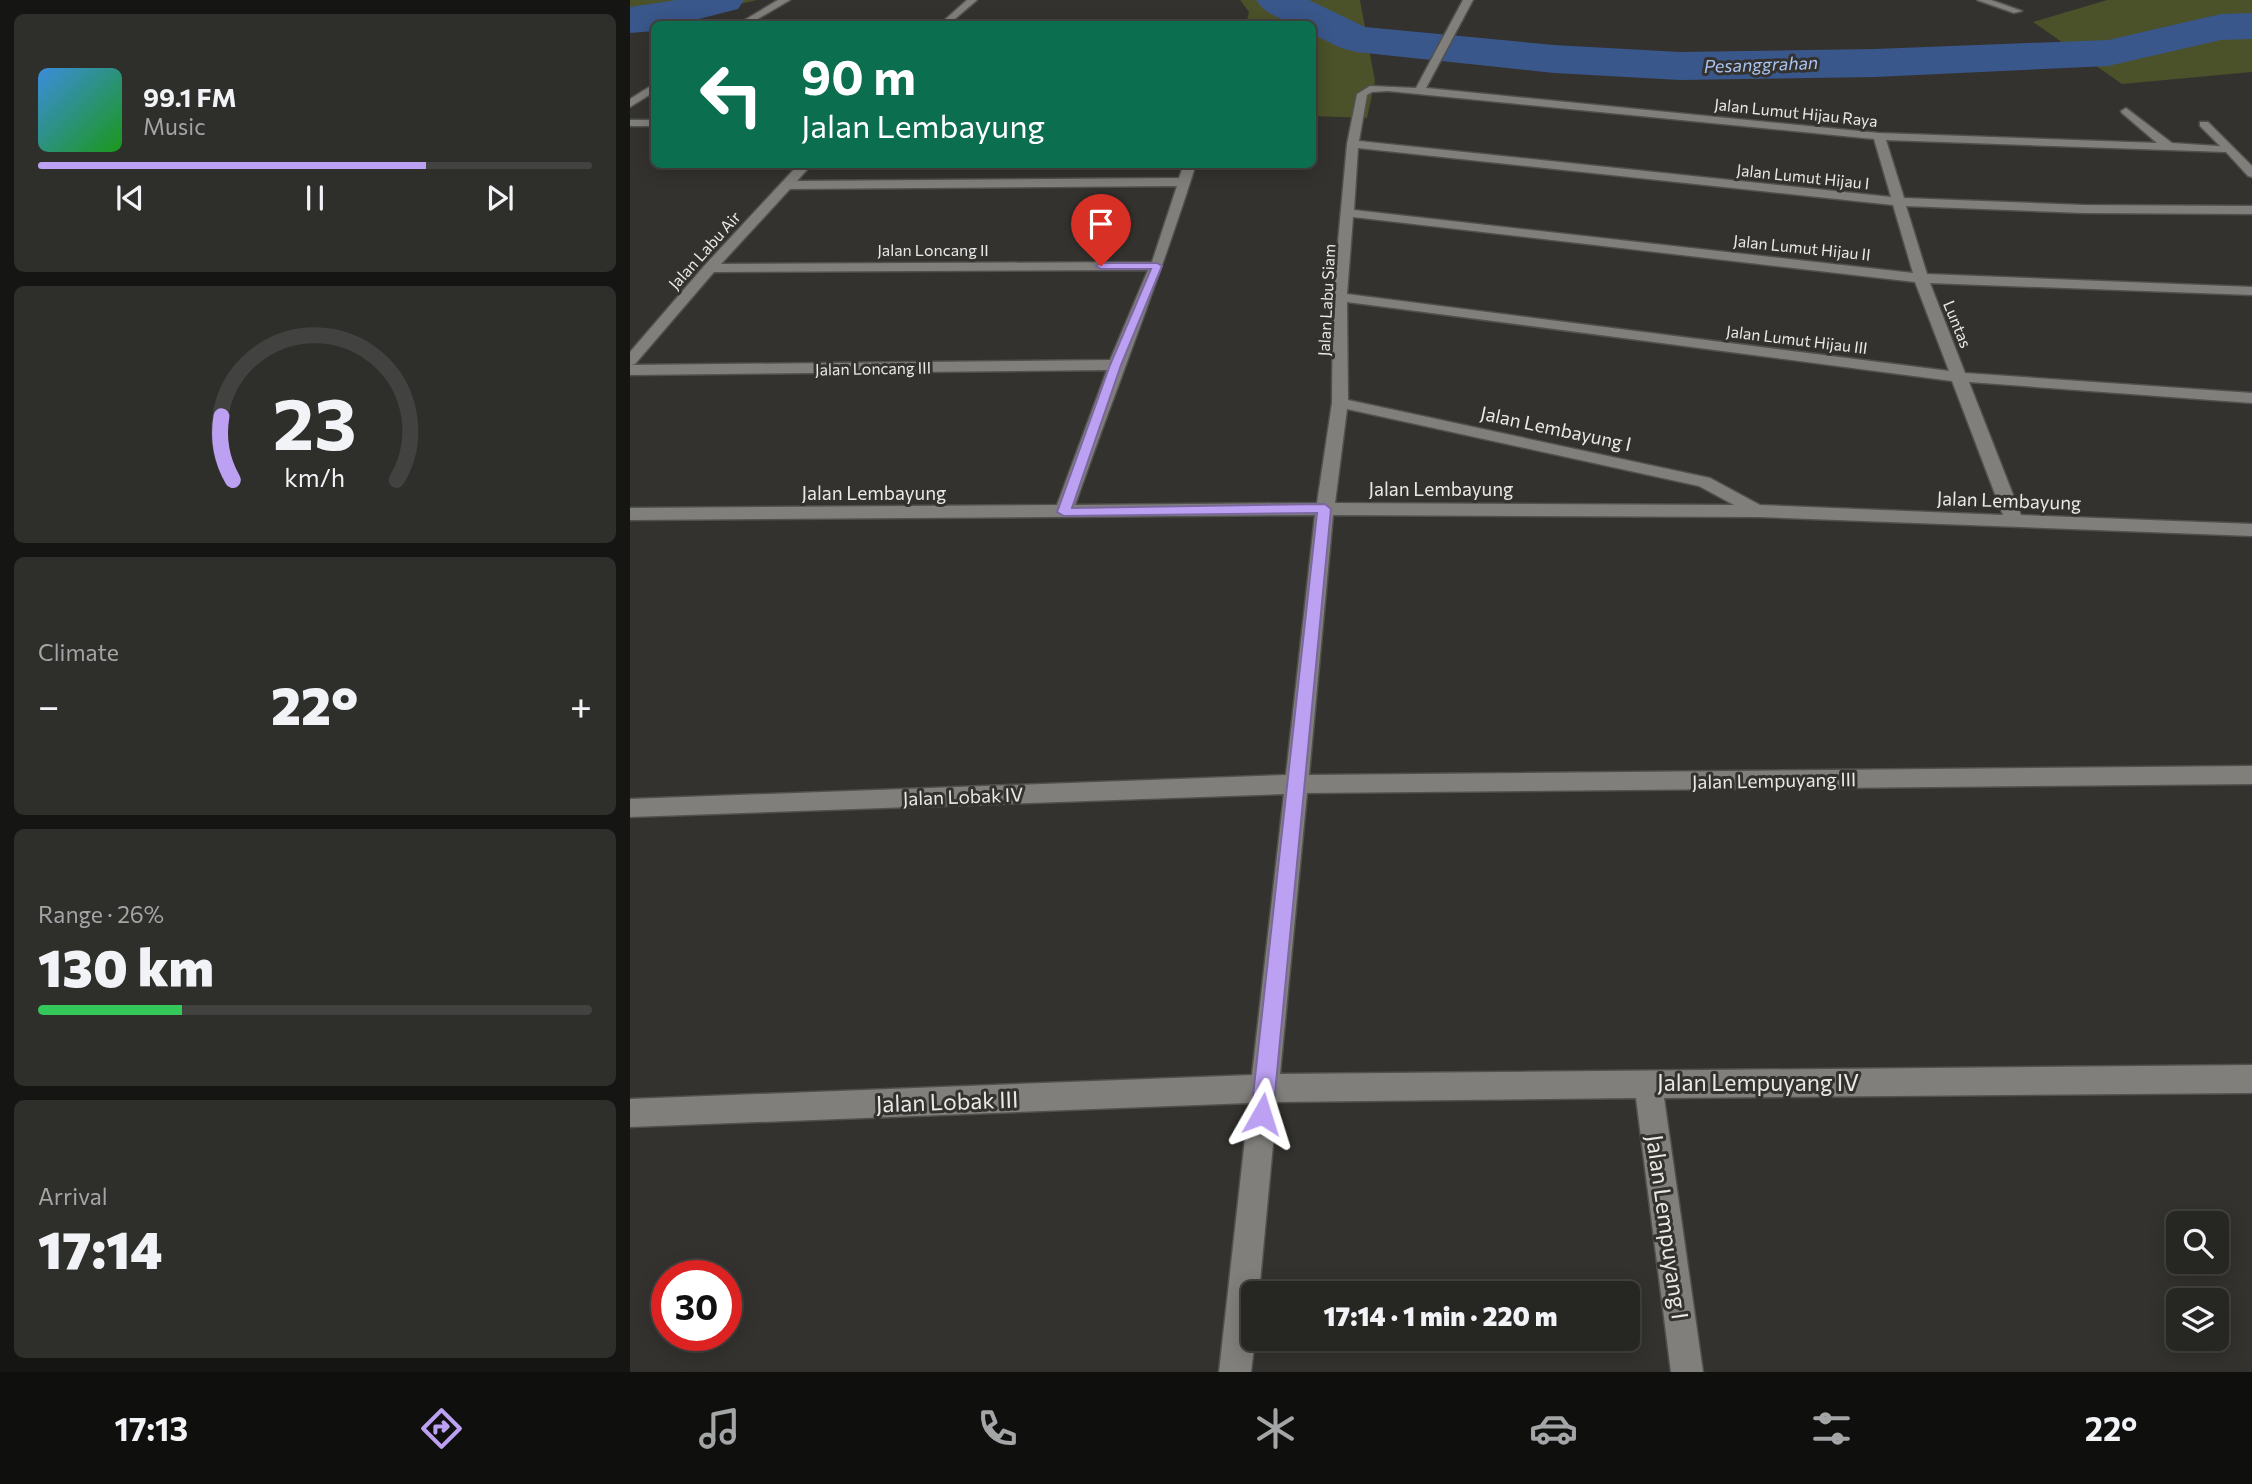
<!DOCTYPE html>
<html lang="en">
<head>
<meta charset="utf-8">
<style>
  :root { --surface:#262623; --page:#2e2e2b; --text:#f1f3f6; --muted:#a4a5a6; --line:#424341; --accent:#bca0f2 }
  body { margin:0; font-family:Commissioner,sans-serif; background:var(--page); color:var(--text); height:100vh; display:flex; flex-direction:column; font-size:26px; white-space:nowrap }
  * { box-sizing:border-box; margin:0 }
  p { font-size:23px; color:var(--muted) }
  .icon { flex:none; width:38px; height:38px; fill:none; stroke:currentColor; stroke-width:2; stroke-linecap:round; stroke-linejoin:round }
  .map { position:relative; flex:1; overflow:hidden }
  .panel { display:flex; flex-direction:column; gap:14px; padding:14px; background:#151513; width:630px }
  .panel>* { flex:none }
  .top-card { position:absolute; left:21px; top:21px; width:665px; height:147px; border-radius:10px; box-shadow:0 4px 18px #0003,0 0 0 2px var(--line); background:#0b6e4f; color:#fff; overflow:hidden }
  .fabs { position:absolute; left:1536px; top:1211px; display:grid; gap:14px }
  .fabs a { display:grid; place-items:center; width:63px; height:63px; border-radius:10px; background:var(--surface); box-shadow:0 4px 18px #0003,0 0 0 2px var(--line); font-size:35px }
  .speed { position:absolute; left:21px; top:1260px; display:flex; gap:14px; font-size:35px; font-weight:700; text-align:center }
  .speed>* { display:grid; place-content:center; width:91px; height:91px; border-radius:50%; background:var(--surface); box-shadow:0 4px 18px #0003,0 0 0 2px var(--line); line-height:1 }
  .speed .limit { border:10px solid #d22; background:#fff; color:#111 }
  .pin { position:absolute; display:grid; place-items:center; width:60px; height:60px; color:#fff; margin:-72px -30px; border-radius:50% 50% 50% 0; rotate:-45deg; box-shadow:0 0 7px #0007 }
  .pin .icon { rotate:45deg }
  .me { position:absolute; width:77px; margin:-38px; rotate:6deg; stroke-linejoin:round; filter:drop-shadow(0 0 5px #0008) }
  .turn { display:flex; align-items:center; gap:24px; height:147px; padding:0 35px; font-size:32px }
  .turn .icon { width:91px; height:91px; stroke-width:2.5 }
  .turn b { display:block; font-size:49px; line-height:60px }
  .big { font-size:52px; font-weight:800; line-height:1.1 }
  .panel .tile { flex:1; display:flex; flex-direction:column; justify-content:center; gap:10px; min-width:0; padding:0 24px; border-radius:10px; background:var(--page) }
  .panel .dial { align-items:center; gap:0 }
  .dial svg { height:182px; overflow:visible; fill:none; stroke:var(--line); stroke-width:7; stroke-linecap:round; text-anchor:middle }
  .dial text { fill:var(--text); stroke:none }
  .song { display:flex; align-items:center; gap:21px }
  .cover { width:84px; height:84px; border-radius:10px; background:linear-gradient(135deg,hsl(210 70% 55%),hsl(120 70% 35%)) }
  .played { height:7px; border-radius:4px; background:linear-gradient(90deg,var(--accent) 70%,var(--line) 70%) }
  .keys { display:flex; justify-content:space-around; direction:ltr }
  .heat { display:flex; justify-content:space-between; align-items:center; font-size:38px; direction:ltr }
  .charge { height:10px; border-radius:5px; background:linear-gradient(90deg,#34c759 26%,var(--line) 0) }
  .trip { position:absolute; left:611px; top:1281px; width:399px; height:70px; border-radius:10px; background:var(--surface); box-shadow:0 4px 18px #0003,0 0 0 2px var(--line); font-weight:800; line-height:70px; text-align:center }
  .tab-bar { display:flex; height:112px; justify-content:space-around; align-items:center; background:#0f0f0e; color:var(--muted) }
  .tab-bar .icon { width:49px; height:49px }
  .tab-bar .selected { color:var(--accent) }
  .tab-bar b { font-size:32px; color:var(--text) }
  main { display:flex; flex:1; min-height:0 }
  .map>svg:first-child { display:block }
  .green { fill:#4b5128 }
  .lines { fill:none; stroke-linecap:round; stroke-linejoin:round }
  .river { fill:#3a578b; fill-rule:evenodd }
  .lane-casing { stroke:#50504d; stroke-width:3 }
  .street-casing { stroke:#50504d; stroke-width:3 }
  .lane { fill:#817f7c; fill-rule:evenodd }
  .street { fill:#817f7c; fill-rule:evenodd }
  .route { fill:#bca0f2; stroke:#7a689d; stroke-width:2 }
  .labels { text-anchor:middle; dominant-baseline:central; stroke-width:6; stroke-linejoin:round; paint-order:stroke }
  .far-street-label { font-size:16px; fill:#e8e8e6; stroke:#33322f }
  .far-water-label { font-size:18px; font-style:italic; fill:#a9c3f3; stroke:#33322f }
  .street-label { font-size:19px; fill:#e8e8e6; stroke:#33322f }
  .near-street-label { font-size:23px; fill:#e8e8e6; stroke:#33322f }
</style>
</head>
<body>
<main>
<section class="panel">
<div class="tile">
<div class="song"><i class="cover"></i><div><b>99.1 FM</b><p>Music</p></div></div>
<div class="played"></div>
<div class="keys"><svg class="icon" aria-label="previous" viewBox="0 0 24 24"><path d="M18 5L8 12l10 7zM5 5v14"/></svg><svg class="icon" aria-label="pause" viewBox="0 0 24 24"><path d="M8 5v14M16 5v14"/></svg><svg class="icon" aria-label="next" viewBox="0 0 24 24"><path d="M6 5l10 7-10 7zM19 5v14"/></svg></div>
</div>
<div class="tile dial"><svg viewBox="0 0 100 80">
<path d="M14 69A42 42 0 1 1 86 69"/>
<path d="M14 69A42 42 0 0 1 9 41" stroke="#bca0f2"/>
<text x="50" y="56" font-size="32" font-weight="700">23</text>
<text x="50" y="72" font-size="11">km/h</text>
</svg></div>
<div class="tile"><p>Climate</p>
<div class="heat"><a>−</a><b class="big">22°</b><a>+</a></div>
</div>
<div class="tile"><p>Range · 26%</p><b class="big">130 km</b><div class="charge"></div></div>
<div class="tile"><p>Arrival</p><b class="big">17:14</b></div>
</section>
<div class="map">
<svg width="1622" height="1372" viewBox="0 0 1622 1372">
  <rect width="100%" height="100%" fill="#33322f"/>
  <path class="green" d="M0 0H127L0 30Z
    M610 0H730L745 81 737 118 683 116 682 24H616L619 12Z
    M1477 0H1622V72L1492 84 1403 22Z"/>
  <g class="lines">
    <path class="river" d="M46 0H114L108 9 49 24H24V31L0 33V7Z
      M626 0H679L735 27 924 45 1050 52 1245 49 1478 40 1591 14 1622 13V39L1591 40 1478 66 1245 77 1050 80 924 73 726 52 711 48 682 34V24C662 24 638 18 626 0Z"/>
    <defs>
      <path id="lane" d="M1570 122H1578L1603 147V151H1595L1570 126Z"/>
      <path id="street" d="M148 0H160L119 24H108Z
        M337 0H347L319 24H310Z
        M833 0H843L796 88 1249 133 1527 143 1492 113 1491 111 1496 108 1542 143 1603 147 1622 166V177L1618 176 1596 152 1256 140 1274 198 1453 205 1622 206V214L1453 213 1276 206 1297 274 1622 287V295L1300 283 1335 373 1622 393V403L1339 382 1391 515 1622 524V536L1129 517 703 515 679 775 1622 766V784L677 793 650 1074 1622 1065V1093L1034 1098 1073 1372H1041L1006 1098 647 1102 629 1293H623L625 1339 621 1372H589L619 1103 0 1127V1099L622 1075 654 794 0 817V799L656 775 685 515 0 520V508L427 505 477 370 0 375V352L75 265 169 164H182L167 181 549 178 554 164H566C530 279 485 391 445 505L687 503 702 403 703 297 717 144 727 94 740 86 786 88ZM758 91 1244 139 1261 197 729 141 737 95 742 92ZM728 148 1263 205 1283 273 724 210ZM547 186 522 262 91 264 160 189ZM723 217 1285 282 1319 371 717 294ZM518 270 480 360 1 365 5 364 84 272ZM717 302 1322 381 1373 515 1130 505 1080 478 718 400ZM717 409 1069 486 1104 505 705 503Z
        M1347 0H1361L1392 11 1384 13Z
        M24 84V92L0 107V99Z
        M0 120H24V126H0Z"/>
    </defs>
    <use href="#lane" class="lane-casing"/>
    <use href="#street" class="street-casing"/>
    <use href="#lane" class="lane"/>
    <use href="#street" class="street"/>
  </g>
  <path class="route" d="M527 263 532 266 491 365 442 508 695 504 701 509 643 1114 640 1122 632 1125 624 1122 621 1114 687 513 434 516 427 512 480 365 521 269H471L466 266 471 263Z"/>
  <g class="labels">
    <g class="far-street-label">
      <text transform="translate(1166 112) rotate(6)">Jalan Lumut Hijau Raya</text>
      <text transform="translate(1173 176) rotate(6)">Jalan Lumut Hijau I</text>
      <text transform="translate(1172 247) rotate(6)">Jalan Lumut Hijau II</text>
      <text x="303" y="249">Jalan Loncang II</text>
      <text transform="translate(74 250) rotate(-48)">Jalan Labu Air</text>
      <text transform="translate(696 300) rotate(-87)">Jalan Labu Siam</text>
      <text transform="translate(1328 324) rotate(68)">Luntas</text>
      <text transform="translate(1167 339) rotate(7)">Jalan Lumut Hijau III</text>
      <text transform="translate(243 368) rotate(-1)">Jalan Loncang III</text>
    </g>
    <g class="far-water-label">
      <text transform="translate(1131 64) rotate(-2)">Pesanggrahan</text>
    </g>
    <g class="street-label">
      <text transform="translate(926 428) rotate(12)">Jalan Lembayung I</text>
      <text x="811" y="488">Jalan Lembayung</text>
      <text x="244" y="492">Jalan Lembayung</text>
      <text transform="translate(1379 500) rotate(2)">Jalan Lembayung</text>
      <text transform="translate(1144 780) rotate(-1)">Jalan Lempuyang III</text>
      <text transform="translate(333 796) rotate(-2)">Jalan Lobak IV</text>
    </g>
    <g class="near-street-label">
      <text x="1128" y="1082">Jalan Lempuyang IV</text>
      <text transform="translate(317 1101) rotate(-2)">Jalan Lobak III</text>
      <text transform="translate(1038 1227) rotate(82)">Jalan Lempuyang I</text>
    </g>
  </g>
</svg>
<div class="fabs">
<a><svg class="icon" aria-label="search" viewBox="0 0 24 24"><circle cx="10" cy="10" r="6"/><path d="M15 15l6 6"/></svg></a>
<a><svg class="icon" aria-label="layers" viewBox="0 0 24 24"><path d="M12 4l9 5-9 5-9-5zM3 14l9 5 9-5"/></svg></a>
</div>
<div class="speed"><div class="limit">30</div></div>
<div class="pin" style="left:471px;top:266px;background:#d93025"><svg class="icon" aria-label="arrive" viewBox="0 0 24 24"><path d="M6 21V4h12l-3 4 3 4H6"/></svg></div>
<svg class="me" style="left:632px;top:1114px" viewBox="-20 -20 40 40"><path d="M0-17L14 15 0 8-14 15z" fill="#bca0f2" stroke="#fff" stroke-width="4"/></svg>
<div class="trip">17:14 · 1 min · 220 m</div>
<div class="top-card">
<div class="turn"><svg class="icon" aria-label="left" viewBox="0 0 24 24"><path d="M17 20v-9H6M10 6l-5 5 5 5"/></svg><div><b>90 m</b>Jalan Lembayung</div></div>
</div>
</div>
</main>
<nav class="tab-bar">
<b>17:13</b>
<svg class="icon selected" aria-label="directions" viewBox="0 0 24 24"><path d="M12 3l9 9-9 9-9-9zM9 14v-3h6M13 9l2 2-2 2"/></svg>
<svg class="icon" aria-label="music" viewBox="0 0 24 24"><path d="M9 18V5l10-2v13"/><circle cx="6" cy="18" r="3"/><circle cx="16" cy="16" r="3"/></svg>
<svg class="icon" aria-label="phone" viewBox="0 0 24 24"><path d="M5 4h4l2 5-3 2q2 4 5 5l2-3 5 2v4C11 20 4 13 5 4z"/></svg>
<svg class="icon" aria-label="climate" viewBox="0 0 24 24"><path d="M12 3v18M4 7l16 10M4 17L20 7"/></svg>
<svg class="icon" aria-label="car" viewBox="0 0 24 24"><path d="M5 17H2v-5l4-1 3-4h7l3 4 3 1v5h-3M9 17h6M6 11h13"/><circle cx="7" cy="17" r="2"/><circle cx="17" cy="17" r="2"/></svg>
<svg class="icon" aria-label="filters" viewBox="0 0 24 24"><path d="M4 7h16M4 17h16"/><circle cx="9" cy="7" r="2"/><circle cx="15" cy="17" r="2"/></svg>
<b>22°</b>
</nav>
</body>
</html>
